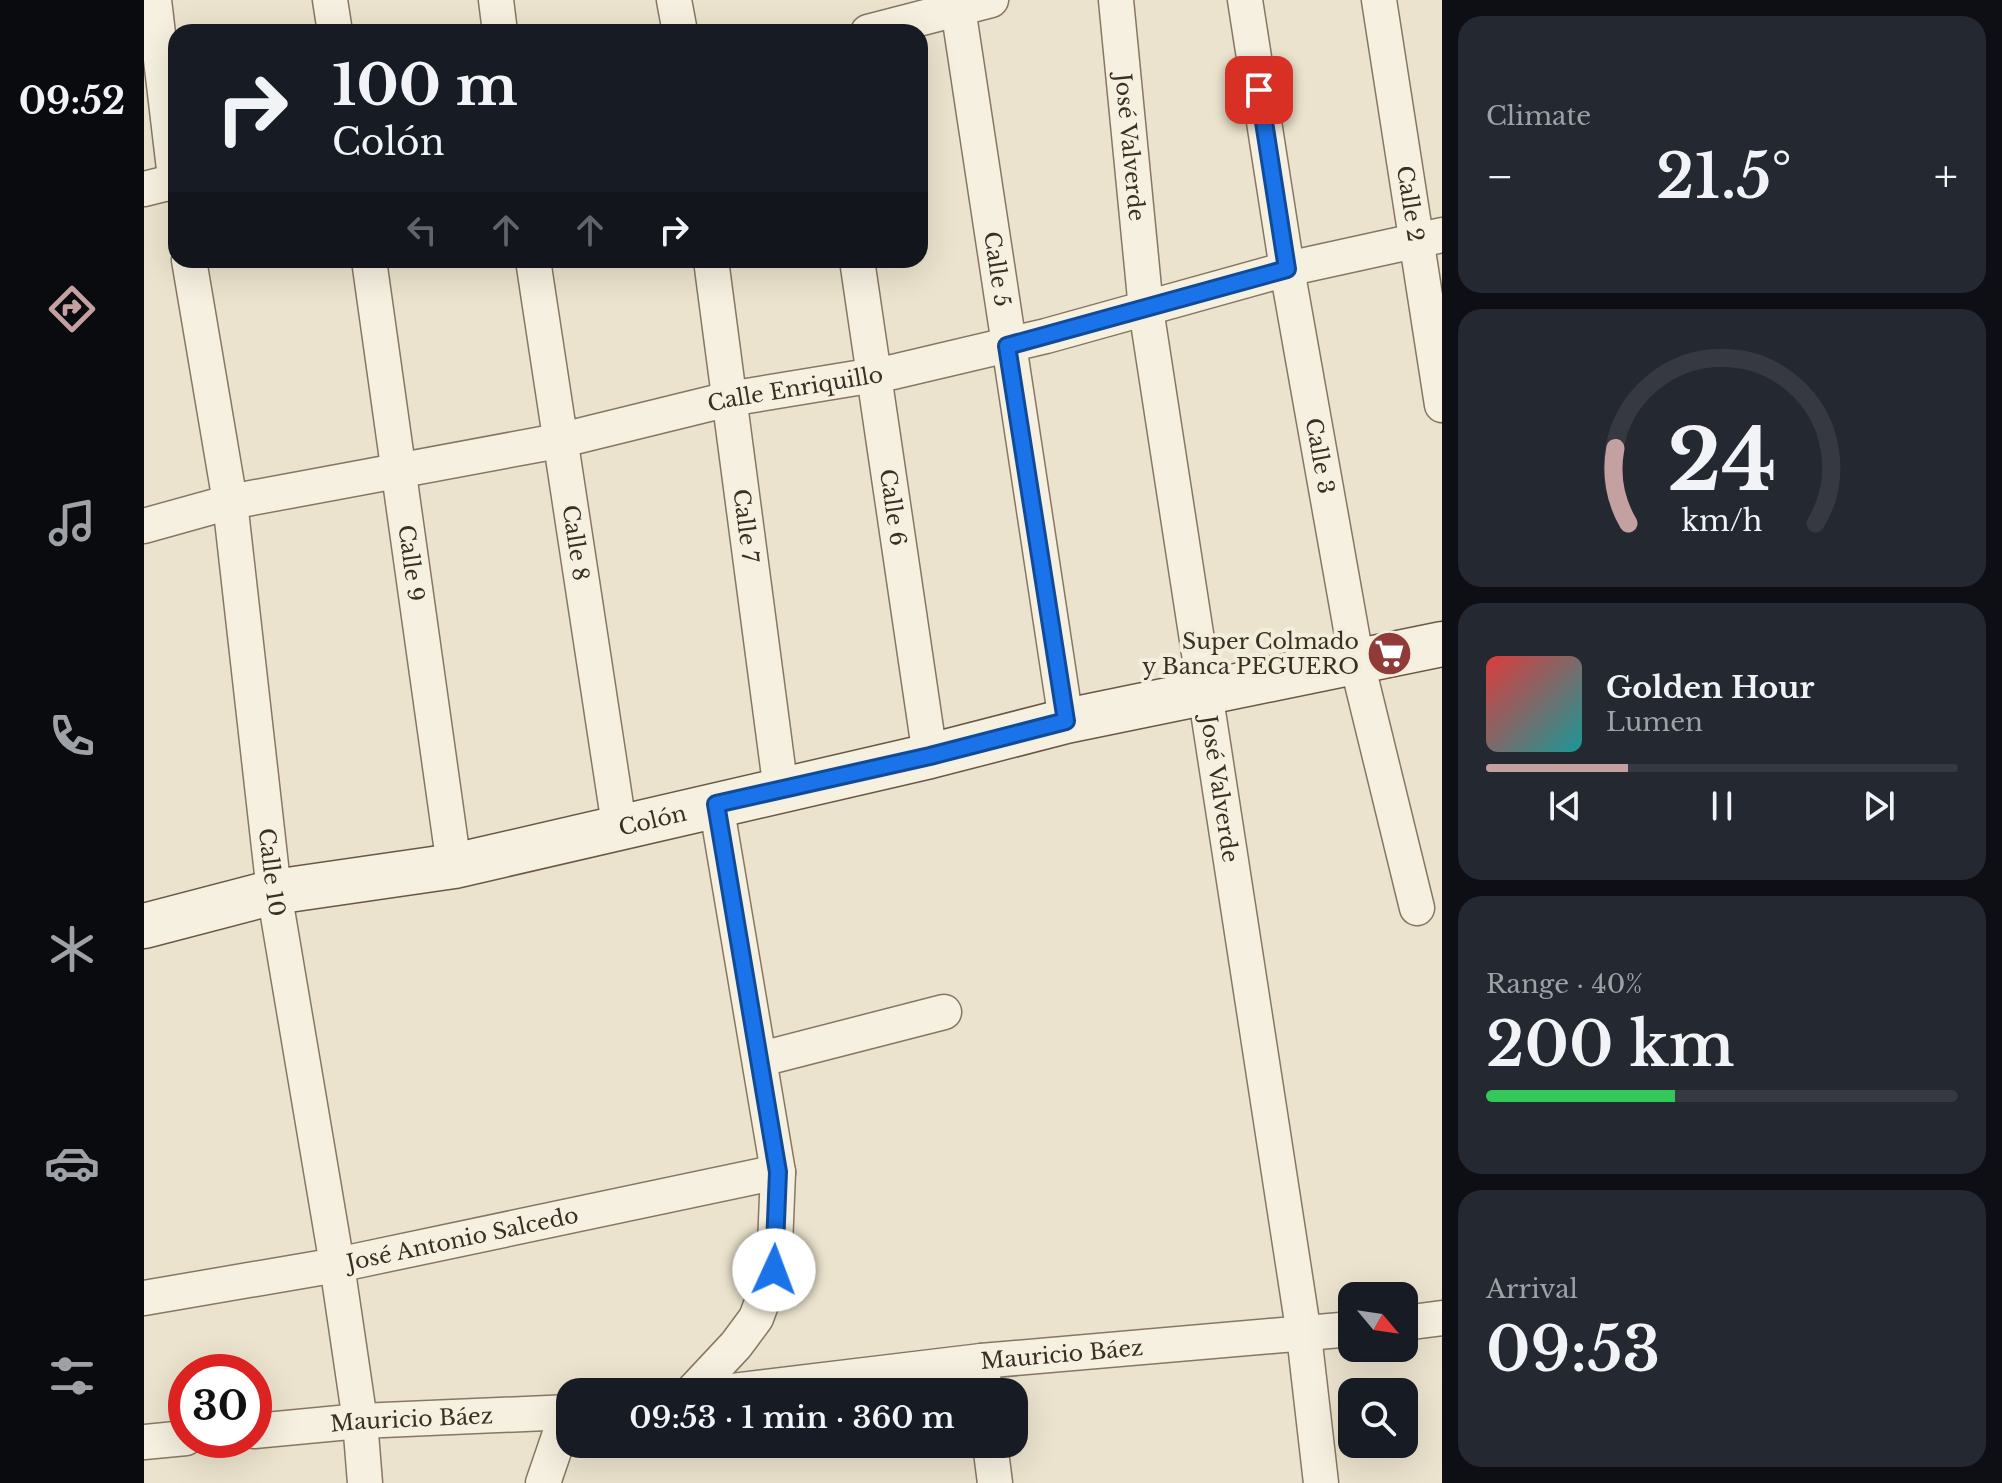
<!DOCTYPE html>
<html lang="en">
<head>
<meta charset="utf-8">
<style>
  :root { --surface:#171b24; --page:#242831; --text:#f1f3f6; --muted:#9ea1a6; --line:#363941; --accent:#c5a0a0 }
  body { margin:0; font-family:"Libre Baskerville",serif; background:var(--page); color:var(--text); height:100vh; display:flex; flex-direction:column; font-size:30px; white-space:nowrap }
  * { box-sizing:border-box; margin:0 }
  p { font-size:26px; color:var(--muted) }
  .icon { flex:none; width:44px; height:44px; fill:none; stroke:currentColor; stroke-width:2; stroke-linecap:round; stroke-linejoin:round }
  .map { position:relative; flex:1; overflow:hidden }
  .drawer { display:flex; flex-direction:column; gap:16px; padding:16px; background:#0d0f14; width:560px }
  .drawer>* { flex:none }
  .banner { position:absolute; left:24px; top:24px; width:760px; height:244px; border-radius:24px; box-shadow:0 8px 32px #0002; background:#171b24; color:var(--text); overflow:hidden }
  .needle { width:52px; rotate:119deg }
  .tools { position:absolute; left:1194px; top:1282px; display:grid; gap:16px }
  .tools a { display:grid; place-items:center; width:80px; height:80px; border-radius:16px; background:var(--surface); box-shadow:0 8px 32px #0002; font-size:40px }
  .speed { position:absolute; left:24px; top:1354px; display:flex; gap:16px; font-size:40px; font-weight:700; text-align:center }
  .speed>* { display:grid; place-content:center; width:104px; height:104px; border-radius:50%; background:var(--surface); box-shadow:0 8px 32px #0002; line-height:1 }
  .speed .limit { border:12px solid #d22; background:#fff; color:#111 }
  .pin { position:absolute; display:grid; place-items:center; width:68px; height:68px; color:#fff; margin:-34px; border-radius:16px; box-shadow:0 4px 12px #0006 }
  .me { position:absolute; width:88px; margin:-44px; rotate:2deg; stroke-linejoin:round; filter:drop-shadow(0 0 6px #0008) }
  .turn { display:flex; align-items:center; gap:28px; height:168px; padding:0 32px; font-size:36px }
  .turn .icon { width:104px; height:104px; stroke-width:2.5 }
  .turn b { display:block; font-size:56px; line-height:68px }
  .lanes { display:flex; align-items:center; height:76px; padding:0 32px; background:#0003; justify-content:center; gap:40px; direction:ltr }
  .lanes .off { opacity:.35 }
  .big { font-size:60px; font-weight:600; line-height:1.1 }
  .drawer .card { flex:1; display:flex; flex-direction:column; justify-content:center; gap:12px; min-width:0; padding:0 28px; border-radius:24px; background:var(--page) }
  .drawer .dial { align-items:center; gap:0 }
  .dial svg { height:208px; overflow:visible; fill:none; stroke:var(--line); stroke-width:7; stroke-linecap:round; text-anchor:middle }
  .dial text { fill:var(--text); stroke:none }
  .song { display:flex; align-items:center; gap:24px }
  .cover { width:96px; height:96px; border-radius:12px; background:linear-gradient(135deg,hsl(0 70% 55%),hsl(180 70% 35%)) }
  .played { height:8px; border-radius:4px; background:linear-gradient(90deg,var(--accent) 30%,var(--line) 30%) }
  .keys { display:flex; justify-content:space-around; direction:ltr }
  .heat { display:flex; justify-content:space-between; align-items:center; font-size:44px; direction:ltr }
  .charge { height:12px; border-radius:6px; background:linear-gradient(90deg,#34c759 40%,var(--line) 0) }
  .trip { position:absolute; left:412px; top:1378px; width:472px; height:80px; border-radius:24px; background:var(--surface); box-shadow:0 8px 32px #0002; font-weight:600; line-height:80px; text-align:center }
  main { display:flex; flex:1; min-height:0 }
  .menu { display:flex; flex-direction:column; width:144px; justify-content:space-around; align-items:center; background:#090b0e; color:var(--muted) }
  .menu .icon { width:56px; height:56px }
  .menu .active { color:var(--accent) }
  .menu b { font-size:36px; color:var(--text) }
  .map>svg:first-child { display:block }
  .lines { fill:none; stroke-linecap:round; stroke-linejoin:round }
  .street-casing { stroke:#877762; stroke-width:37 }
  .secondary-casing { stroke:#695845; stroke-width:47 }
  .street { stroke:#f6f0e0; stroke-width:34 }
  .secondary { stroke:#f6f0e0; stroke-width:44 }
  .route-casing { stroke:#114b97; stroke-width:20 }
  .route { stroke:#1a73e8; stroke-width:14 }
  .labels { text-anchor:middle; dominant-baseline:central; stroke-width:8; stroke-linejoin:round; paint-order:stroke }
  .street-label { font-size:22px; fill:#392f23; stroke:#f3eddc }
  .poi-label { font-size:22px; fill:#392f23; stroke:#f3eddc; text-anchor:end }
</style>
</head>
<body>
<main>
<nav class="menu">
<b>09:52</b>
<svg class="icon active" aria-label="directions" viewBox="0 0 24 24"><path d="M12 3l9 9-9 9-9-9zM9 14v-3h6M13 9l2 2-2 2"/></svg>
<svg class="icon" aria-label="music" viewBox="0 0 24 24"><path d="M9 18V5l10-2v13"/><circle cx="6" cy="18" r="3"/><circle cx="16" cy="16" r="3"/></svg>
<svg class="icon" aria-label="phone" viewBox="0 0 24 24"><path d="M5 4h4l2 5-3 2q2 4 5 5l2-3 5 2v4C11 20 4 13 5 4z"/></svg>
<svg class="icon" aria-label="climate" viewBox="0 0 24 24"><path d="M12 3v18M4 7l16 10M4 17L20 7"/></svg>
<svg class="icon" aria-label="car" viewBox="0 0 24 24"><path d="M5 17H2v-5l4-1 3-4h7l3 4 3 1v5h-3M9 17h6M6 11h13"/><circle cx="7" cy="17" r="2"/><circle cx="17" cy="17" r="2"/></svg>
<svg class="icon" aria-label="filters" viewBox="0 0 24 24"><path d="M4 7h16M4 17h16"/><circle cx="9" cy="7" r="2"/><circle cx="15" cy="17" r="2"/></svg>
</nav>
<div class="map">
<svg width="1298" height="1483" viewBox="0 0 1298 1483">
  <rect width="100%" height="100%" fill="#ebe3cd"/>
  <g class="lines">
    <defs>
      <g id="street">
        <path d="M10 0 32 186"/>
        <path d="M186 0 191 32"/>
        <path d="M352 0 356 32"/>
        <path d="M530 0 536 32"/>
        <path id="s1" d="M972 0 1002 309 1160 1335 1177 1483"/>
        <path id="s2" d="M1101 0 1143 269 1213 663 1273 908"/>
        <path id="s3" d="M1235 0 1298 405"/>
        <path id="s4" d="M814 8 922 721"/>
        <path d="M724 32 847 0"/>
        <path d="M0 189 32 181"/>
        <path id="s5" d="M45 260 86 502 130 892 193 1265 216 1421 221 1483"/>
        <path id="s6" d="M225 260 310 866"/>
        <path id="s7" d="M389 260 475 825"/>
        <path id="s8" d="M567 260 637 791"/>
        <path id="s9" d="M713 260 786 756"/>
        <path id="s10" d="M0 526 86 502 414 441 585 399 749 372 902 336 1143 269 1298 235"/>
        <path d="M617 1059 800 1012"/>
        <path id="s11" d="M0 1298 193 1265 634 1172"/>
        <path d="M1260 1323 1298 1318"/>
        <path d="M837 1361 841 1392"/>
        <path d="M548 1392 592 1345 612 1318 630 1270 634 1172 572 804"/>
        <path id="s12" d="M580 1392 837 1361 1208 1329"/>
        <path id="s13" d="M110 1431 216 1421 426 1412"/>
        <path d="M0 1442 42 1438"/>
        <path d="M846 1444 851 1483"/>
        <path d="M399 1483 423 1413"/>
      </g>
      <g id="secondary">
        <path id="s14" d="M0 926 130 892 310 866 786 756 922 721 1298 644"/>
      </g>
    </defs>
    <use href="#street" class="street-casing"/>
    <use href="#secondary" class="secondary-casing"/>
    <use href="#street" class="street"/>
    <use href="#secondary" class="secondary"/>
  </g>
  <g class="lines">
    <defs>
      <path id="route" d="M630 1270 634 1172 572 804 786 756 922 721 863 346 1143 269 1115 90"/>
    </defs>
    <use href="#route" class="route-casing"/>
    <use href="#route" class="route"/>
  </g>
  <defs>
    <symbol id="supermarket-disc" viewBox="-11 -11 22 22"><circle r="9.5" fill="#903b38" stroke="#f3eddc"/><path d="M-6-5.5h2.5l.6 2H6L4.5 2H-2.5L-4.4-4H-6ZM-1.5 3.2a1.3 1.3 0 1 0 .1 0ZM3 3.2a1.3 1.3 0 1 0 .1 0Z" fill="#fff"/></symbol>
  </defs>
  <g fill-rule="evenodd">
    <use href="#supermarket-disc" x="1220" y="628" width="51" height="51"/>
  </g>
  <g class="labels">
    <g class="street-label">
      <text stroke="none"><textPath href="#s1" startOffset="148">José Valverde</textPath></text>
      <text stroke="none"><textPath href="#s3" startOffset="206">Calle 2</textPath></text>
      <text stroke="none"><textPath href="#s4" startOffset="264">Calle 5</textPath></text>
      <text stroke="none"><textPath href="#s10" startOffset="666">Calle Enriquillo</textPath></text>
      <text stroke="none"><textPath href="#s2" startOffset="462">Calle 3</textPath></text>
      <text stroke="none"><textPath href="#s9" startOffset="250">Calle 6</textPath></text>
      <text stroke="none"><textPath href="#s8" startOffset="268">Calle 7</textPath></text>
      <text stroke="none"><textPath href="#s7" startOffset="286">Calle 8</textPath></text>
      <text stroke="none"><textPath href="#s6" startOffset="306">Calle 9</textPath></text>
      <text stroke="none"><textPath href="#s1" startOffset="796">José Valverde</textPath></text>
      <text stroke="none"><textPath href="#s14" startOffset="520">Colón</textPath></text>
      <text stroke="none"><textPath href="#s5" startOffset="618">Calle 10</textPath></text>
      <text stroke="none"><textPath href="#s11" startOffset="324">José Antonio Salcedo</textPath></text>
      <text stroke="none"><textPath href="#s12" startOffset="340">Mauricio Báez</textPath></text>
      <text stroke="none"><textPath href="#s13" startOffset="158">Mauricio Báez</textPath></text>
    </g>
    <g class="poi-label">
      <text x="1215" y="641">Super Colmado<tspan x="1215" dy="25">y Banca PEGUERO</tspan></text>
    </g>
  </g>
</svg>
<div class="tools">
<a><svg class="needle" viewBox="-14 -14 28 28"><path d="M0-13l5 13h-10z" fill="#e53935"/><path d="M0 13l5-13h-10z" fill="#9ea1a6"/></svg></a>
<a><svg class="icon" aria-label="search" viewBox="0 0 24 24"><circle cx="10" cy="10" r="6"/><path d="M15 15l6 6"/></svg></a>
</div>
<div class="speed"><div class="limit">30</div></div>
<div class="pin" style="left:1115px;top:90px;background:#d93025"><svg class="icon" aria-label="arrive" viewBox="0 0 24 24"><path d="M6 21V4h12l-3 4 3 4H6"/></svg></div>
<svg class="me" style="left:630px;top:1270px" viewBox="-20 -20 40 40"><circle r="19" fill="#fff"/><path d="M0-13L10 11 0 6-10 11z" fill="#1a73e8"/></svg>
<div class="trip">09:53 · 1 min · 360 m</div>
<div class="banner">
<div class="turn"><svg class="icon" aria-label="right" viewBox="0 0 24 24"><path d="M7 20v-9h11M14 6l5 5-5 5"/></svg><div><b>100 m</b>Colón</div></div>
<div class="lanes"><svg class="icon off" aria-label="left" viewBox="0 0 24 24"><path d="M17 20v-9H6M10 6l-5 5 5 5"/></svg><svg class="icon off" aria-label="ahead" viewBox="0 0 24 24"><path d="M12 20V5M6 11l6-6 6 6"/></svg><svg class="icon off" aria-label="ahead" viewBox="0 0 24 24"><path d="M12 20V5M6 11l6-6 6 6"/></svg><svg class="icon" aria-label="right" viewBox="0 0 24 24"><path d="M7 20v-9h11M14 6l5 5-5 5"/></svg></div>
</div>
</div>
<section class="drawer">
<div class="card"><p>Climate</p>
<div class="heat"><a>−</a><b class="big">21.5°</b><a>+</a></div>
</div>
<div class="card dial"><svg viewBox="0 0 100 80">
<path d="M14 69A42 42 0 1 1 86 69"/>
<path d="M14 69A42 42 0 0 1 9 40" stroke="#c5a0a0"/>
<text x="50" y="56" font-size="32" font-weight="700">24</text>
<text x="50" y="72" font-size="11">km/h</text>
</svg></div>
<div class="card">
<div class="song"><i class="cover"></i><div><b>Golden Hour</b><p>Lumen</p></div></div>
<div class="played"></div>
<div class="keys"><svg class="icon" aria-label="previous" viewBox="0 0 24 24"><path d="M18 5L8 12l10 7zM5 5v14"/></svg><svg class="icon" aria-label="pause" viewBox="0 0 24 24"><path d="M8 5v14M16 5v14"/></svg><svg class="icon" aria-label="next" viewBox="0 0 24 24"><path d="M6 5l10 7-10 7zM19 5v14"/></svg></div>
</div>
<div class="card"><p>Range · 40%</p><b class="big">200 km</b><div class="charge"></div></div>
<div class="card"><p>Arrival</p><b class="big">09:53</b></div>
</section>
</main>
</body>
</html>
